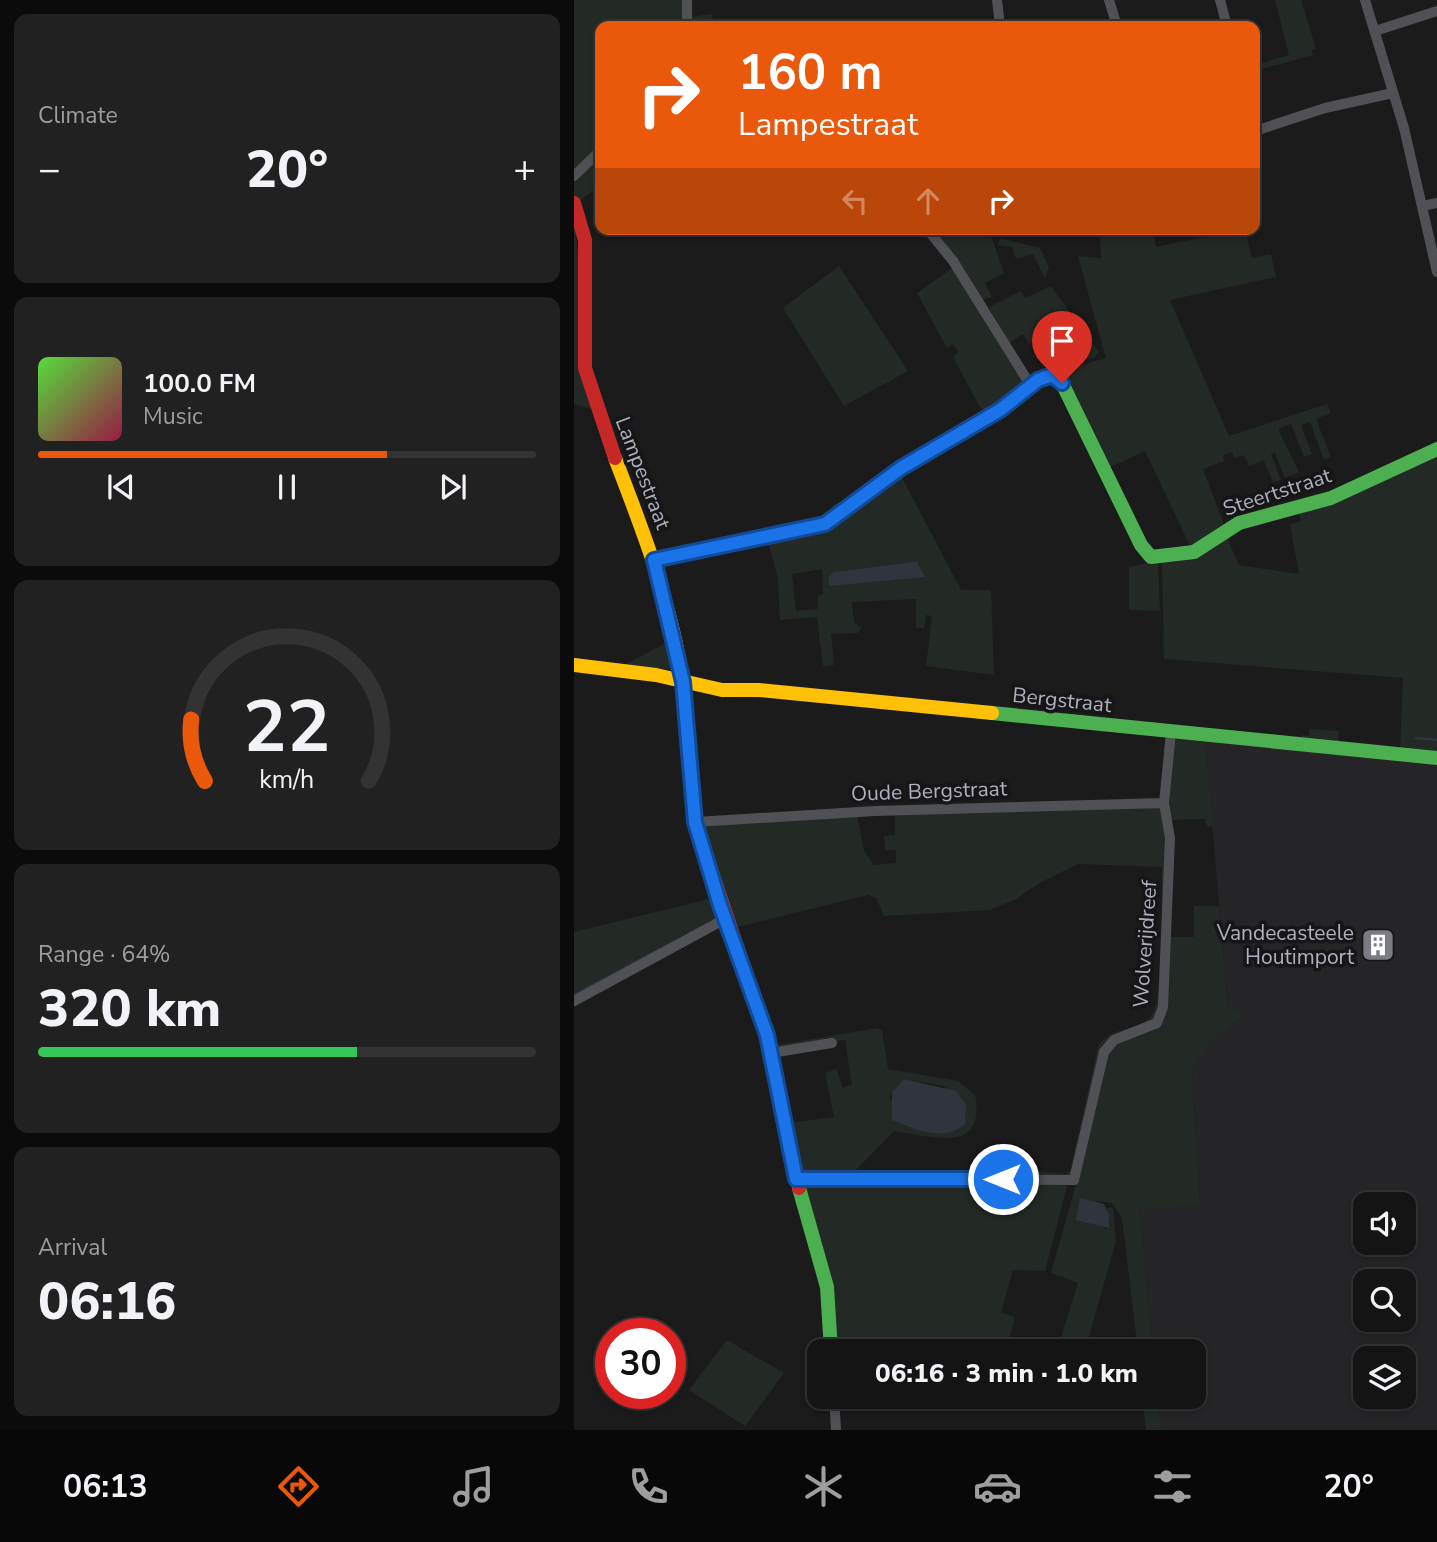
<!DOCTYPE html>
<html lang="en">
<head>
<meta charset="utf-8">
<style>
  :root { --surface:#141414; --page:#212122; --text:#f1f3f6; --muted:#9d9ea0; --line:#333334; --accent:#ea580c }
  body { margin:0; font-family:"Nunito Sans",sans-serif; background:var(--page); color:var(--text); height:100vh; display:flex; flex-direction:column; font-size:26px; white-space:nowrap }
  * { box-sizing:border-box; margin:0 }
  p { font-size:23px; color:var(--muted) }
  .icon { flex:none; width:38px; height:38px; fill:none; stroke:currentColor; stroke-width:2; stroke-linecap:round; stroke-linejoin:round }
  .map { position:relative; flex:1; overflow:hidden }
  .details { display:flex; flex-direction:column; gap:14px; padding:14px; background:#0b0b0b; width:574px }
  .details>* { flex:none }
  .guide { position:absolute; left:21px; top:21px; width:665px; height:214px; border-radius:14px; box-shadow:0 4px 10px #0003,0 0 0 2px var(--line); background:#ea580c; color:#fff; overflow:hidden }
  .fabs { position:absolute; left:779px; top:1192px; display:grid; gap:14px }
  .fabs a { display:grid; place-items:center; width:63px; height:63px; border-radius:14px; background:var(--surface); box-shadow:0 4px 10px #0003,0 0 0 2px var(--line); font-size:35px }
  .speed { position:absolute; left:21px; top:1318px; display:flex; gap:14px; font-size:35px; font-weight:700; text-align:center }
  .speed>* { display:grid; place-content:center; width:91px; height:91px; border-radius:50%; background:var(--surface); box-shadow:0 4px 10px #0003,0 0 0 2px var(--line); line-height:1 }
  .speed .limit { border:10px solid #d22; background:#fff; color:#111 }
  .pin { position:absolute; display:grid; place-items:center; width:60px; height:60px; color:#fff; margin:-72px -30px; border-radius:50% 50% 50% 0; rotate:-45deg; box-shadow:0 0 7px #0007 }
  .pin .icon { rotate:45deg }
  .me { position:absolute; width:77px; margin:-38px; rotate:270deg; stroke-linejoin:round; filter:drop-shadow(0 0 5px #0008) }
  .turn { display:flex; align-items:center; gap:24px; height:147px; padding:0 28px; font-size:32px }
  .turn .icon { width:91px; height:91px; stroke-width:2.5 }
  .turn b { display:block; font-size:49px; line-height:60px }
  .lanes { display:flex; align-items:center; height:66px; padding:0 28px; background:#0003; justify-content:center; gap:35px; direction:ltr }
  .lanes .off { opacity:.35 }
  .big { font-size:52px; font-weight:800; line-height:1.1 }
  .details .tile { flex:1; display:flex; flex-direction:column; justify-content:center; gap:10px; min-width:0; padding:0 24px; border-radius:14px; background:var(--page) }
  .details .dial { align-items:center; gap:0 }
  .dial svg { height:182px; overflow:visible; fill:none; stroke:var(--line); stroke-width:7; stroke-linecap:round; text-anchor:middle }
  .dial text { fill:var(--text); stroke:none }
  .song { display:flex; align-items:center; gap:21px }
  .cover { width:84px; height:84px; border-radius:10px; background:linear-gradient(135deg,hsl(110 70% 55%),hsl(340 70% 35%)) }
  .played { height:7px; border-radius:4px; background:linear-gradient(90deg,var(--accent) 70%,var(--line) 70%) }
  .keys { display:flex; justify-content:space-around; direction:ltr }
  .heat { display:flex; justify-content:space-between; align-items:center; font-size:38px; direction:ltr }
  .charge { height:10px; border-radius:5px; background:linear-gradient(90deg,#34c759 64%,var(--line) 0) }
  .trip { position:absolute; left:233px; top:1339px; width:399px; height:70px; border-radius:14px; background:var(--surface); box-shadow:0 4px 10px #0003,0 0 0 2px var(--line); font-weight:800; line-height:70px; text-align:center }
  .tab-bar { display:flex; height:112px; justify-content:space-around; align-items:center; background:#080808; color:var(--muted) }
  .tab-bar .icon { width:49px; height:49px }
  .tab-bar .on { color:var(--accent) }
  .tab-bar b { font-size:32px; color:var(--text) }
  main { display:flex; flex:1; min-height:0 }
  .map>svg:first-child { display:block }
  .built { fill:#252527; fill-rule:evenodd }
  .green { fill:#232a25; fill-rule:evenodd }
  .water { fill:#2f343d }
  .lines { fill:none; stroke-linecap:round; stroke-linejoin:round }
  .stream { stroke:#2f343d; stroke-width:2.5 }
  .street { stroke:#505154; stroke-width:10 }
  .fast { stroke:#4caf50; stroke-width:14 }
  .slow { stroke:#ffc107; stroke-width:14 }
  .jam { stroke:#c62828; stroke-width:14 }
  .route-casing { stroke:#114b97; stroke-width:18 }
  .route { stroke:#1a73e8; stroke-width:12 }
  .labels { text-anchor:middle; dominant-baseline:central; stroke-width:7; stroke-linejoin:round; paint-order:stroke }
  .street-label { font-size:21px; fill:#aeb0bb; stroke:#161517 }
  .poi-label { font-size:21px; fill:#aeb0bb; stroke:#161517; text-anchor:end }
</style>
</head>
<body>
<main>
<section class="details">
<div class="tile"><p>Climate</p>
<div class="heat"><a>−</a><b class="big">20°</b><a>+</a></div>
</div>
<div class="tile">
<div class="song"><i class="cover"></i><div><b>100.0 FM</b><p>Music</p></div></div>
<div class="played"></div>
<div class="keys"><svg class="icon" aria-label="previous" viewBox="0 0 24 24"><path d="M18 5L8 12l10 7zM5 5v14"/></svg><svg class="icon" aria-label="pause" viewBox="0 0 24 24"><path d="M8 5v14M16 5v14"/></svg><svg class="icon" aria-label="next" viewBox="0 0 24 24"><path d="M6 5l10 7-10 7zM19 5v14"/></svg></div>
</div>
<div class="tile dial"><svg viewBox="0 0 100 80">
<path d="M14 69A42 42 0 1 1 86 69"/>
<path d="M14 69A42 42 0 0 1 8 42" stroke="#ea580c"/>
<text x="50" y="56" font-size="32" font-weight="700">22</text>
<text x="50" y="72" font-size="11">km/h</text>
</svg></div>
<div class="tile"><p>Range · 64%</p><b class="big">320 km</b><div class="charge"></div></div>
<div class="tile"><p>Arrival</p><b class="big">06:16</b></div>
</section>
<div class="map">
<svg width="863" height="1430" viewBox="0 0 863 1430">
  <rect width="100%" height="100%" fill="#1b1b1b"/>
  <path class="built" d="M631 741 863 765V1430H587L584 1397 620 1396V1351H579L566 1209 626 1205 618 1069 627 1051 642 1034 670 1016 654 1008ZM791 1204H830V1242H791ZM791 1281H830V1320H791ZM791 1358H830V1396H791Z"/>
  <path class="green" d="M0 0H110V26H26V148L0 173Z
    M701 0H727L742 49 738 50 739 55 681 71V65L715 55Z
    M138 14 140 26H115L116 17Z
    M26 154V186L3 203 0 198V180Z
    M0 213 18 409 0 404Z
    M358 229H381L418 238 430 273 411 283 418 297 408 300Z
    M505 229H578L582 247 652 232V229H671L678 258 697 254 702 277 596 300 655 436 753 404 757 413 742 419 757 457 750 460 736 422 727 425 738 454 730 457 717 424 704 429 725 472 711 478 701 453 697 454 707 480 699 483 690 460 675 466 670 455 661 458 658 452 649 455 650 461 629 469 651 528 618 550 571 451 532 469 490 381 488 373 491 370 532 358 504 256 527 258 526 237 505 233Z
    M426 238 466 248 475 267 471 279 459 254 442 259 438 247 424 245Z
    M265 266 334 371 270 406 209 308Z
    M380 267 449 381V385L416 412 407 409 379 357 384 352 379 344 373 348 343 293Z
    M477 286 525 352 521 357 486 367 472 336 455 344 449 334 434 344 415 307 447 291 451 298Z
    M863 452V754L826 752 829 678 590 659 588 561 651 533 665 565 725 574 716 524 727 521 724 512Z
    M326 474 387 590H417L420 675 352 666 358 616 352 615 350 629 342 627V599L278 602 280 622 287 628 284 633 257 634 260 665 249 667 243 617 206 620 204 578 194 541 235 533ZM338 562 255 586 254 577 260 572ZM248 569 249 594 244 596V609L222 611 218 574Z
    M584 561 586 611 555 610V567Z
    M98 640 105 670 48 666Z
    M735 729 765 731 764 747 726 743 727 735 735 736Z
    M603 739 631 741 639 826 633 827 631 819 597 820 592 791 599 740Z
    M588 805 593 831 588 989 581 1020 535 1041 500 1173 495 1176 227 1175 215 1123 260 1117 251 1073 262 1069 269 1088 278 1085 271 1040 208 1049H203L202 1045 303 1028 308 1030 314 1069 384 1081 401 1095C412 1156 358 1136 320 1131L280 1172 455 1171 492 1174 496 1171 524 1047C536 1025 565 1033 578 1015 591 997 587 893 588 867L504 864 467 882 442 899 416 910 310 916 302 898 294 895 159 928 129 824 283 815 290 851 300 865 322 863V850H311L310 836 321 835V814ZM330 1079 374 1087 315 1099 318 1092Z
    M139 898 146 917 0 998V932Z
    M620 906H645L654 1008 670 1016C647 1031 631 1044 618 1069L626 1205 566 1210 579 1351H564L548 1218 538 1203 522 1201 532 1230 536 1223 533 1208 539 1207 542 1241 511 1351H261L230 1183H480L493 1186 471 1271 439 1270 427 1313 441 1317 435 1340 483 1350 504 1283 477 1273 501 1188 532 1052 535 1048 583 1025 596 937H620Z
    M153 1340 210 1373 171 1426 115 1390Z
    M568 1397H584L587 1430H572Z"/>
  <path class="water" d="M338 562H343L351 577 255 586 254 577 260 572Z
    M330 1079 382 1091 392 1105 391 1124C370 1143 341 1129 318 1120V1092Z
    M506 1198 530 1204 535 1214V1228L502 1220Z"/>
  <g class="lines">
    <path class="stream" d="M841 738 863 740
      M137 901 141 913
      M0 995 99 942"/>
    <path class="street" d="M113 0V26
      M423 0 426 26
      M535 0 543 26
      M646 0 653 26
      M791 0 830 128 863 272
      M801 31 863 11
      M681 131 751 108 819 93
      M0 176 26 151
      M849 206 863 203
      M353 229 379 261 457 386
      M121 822 301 811 590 803
      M0 1001 151 919
      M197 1053 258 1043
      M222 1179 500 1180 530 1052 540 1040 583 1023 589 1007 596 838 590 803 597 732
      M260 1396 262 1430"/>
    <path class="fast" d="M461 382 478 375 488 383 567 545 577 557 620 552 665 523 757 498 863 449
      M418 713 863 758
      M225 1188 253 1287 257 1351"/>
    <path class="slow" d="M41 458C69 531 98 605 109 683 113 711 114 740 116 768
      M0 665 82 675 148 690H185L418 713"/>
    <path class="jam" d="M0 203 11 240V368L41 458
      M80 560 251 524 327 468 426 409 461 382
      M116 768 121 822 193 1035 225 1188"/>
  </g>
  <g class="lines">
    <defs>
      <path id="route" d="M429 1179H222L193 1035 146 905 121 822 109 682 80 560 251 524 327 468 426 410 464 380 478 375 488 383"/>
    </defs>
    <use href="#route" class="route-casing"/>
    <use href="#route" class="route"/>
  </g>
  <defs>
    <symbol id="building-square" viewBox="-11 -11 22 22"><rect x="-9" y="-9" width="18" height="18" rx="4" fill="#7b7c83" stroke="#161517"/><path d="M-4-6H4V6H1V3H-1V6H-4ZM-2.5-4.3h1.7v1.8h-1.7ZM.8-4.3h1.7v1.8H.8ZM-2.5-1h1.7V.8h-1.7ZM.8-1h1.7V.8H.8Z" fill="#fff"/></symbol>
  </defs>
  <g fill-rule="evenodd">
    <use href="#building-square" x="785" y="926" width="38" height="38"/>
  </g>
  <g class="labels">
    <g class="street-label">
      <text transform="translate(69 473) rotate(69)">Lampestraat</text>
      <text transform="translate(703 492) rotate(-18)">Steertstraat</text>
      <text transform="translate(488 700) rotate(6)">Bergstraat</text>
      <text transform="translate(355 791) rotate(-2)">Oude Bergstraat</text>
      <text transform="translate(571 944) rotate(-86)">Wolverijdreef</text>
    </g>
    <g class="poi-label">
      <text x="780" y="933">Vandecasteele<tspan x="780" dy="24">Houtimport</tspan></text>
    </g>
  </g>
</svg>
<div class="fabs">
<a><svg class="icon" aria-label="sound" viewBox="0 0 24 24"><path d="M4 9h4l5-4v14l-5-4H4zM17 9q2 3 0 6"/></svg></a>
<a><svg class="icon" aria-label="search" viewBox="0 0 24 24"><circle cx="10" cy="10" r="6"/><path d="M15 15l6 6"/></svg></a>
<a><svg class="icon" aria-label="layers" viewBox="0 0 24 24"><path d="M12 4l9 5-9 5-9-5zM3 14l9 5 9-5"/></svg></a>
</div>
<div class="speed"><div class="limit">30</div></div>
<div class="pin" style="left:488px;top:383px;background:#d93025"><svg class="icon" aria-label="arrive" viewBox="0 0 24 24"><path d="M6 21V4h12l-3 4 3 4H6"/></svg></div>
<svg class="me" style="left:429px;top:1179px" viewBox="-20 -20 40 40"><circle r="17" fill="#1a73e8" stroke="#fff" stroke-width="3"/><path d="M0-11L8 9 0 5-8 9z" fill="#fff"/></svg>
<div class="trip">06:16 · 3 min · 1.0 km</div>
<div class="guide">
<div class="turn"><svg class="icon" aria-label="right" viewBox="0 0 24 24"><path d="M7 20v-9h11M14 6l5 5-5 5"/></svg><div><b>160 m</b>Lampestraat</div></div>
<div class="lanes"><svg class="icon off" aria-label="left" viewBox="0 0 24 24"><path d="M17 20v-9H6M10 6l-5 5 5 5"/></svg><svg class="icon off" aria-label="ahead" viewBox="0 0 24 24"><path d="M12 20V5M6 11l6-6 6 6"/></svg><svg class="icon" aria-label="right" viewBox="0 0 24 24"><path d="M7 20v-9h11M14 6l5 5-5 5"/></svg></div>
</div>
</div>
</main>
<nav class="tab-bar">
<b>06:13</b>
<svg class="icon on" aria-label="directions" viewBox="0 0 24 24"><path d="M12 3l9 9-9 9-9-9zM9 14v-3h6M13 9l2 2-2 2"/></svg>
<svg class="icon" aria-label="music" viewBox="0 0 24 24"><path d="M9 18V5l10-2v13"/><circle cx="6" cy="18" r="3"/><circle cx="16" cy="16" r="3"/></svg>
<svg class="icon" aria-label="phone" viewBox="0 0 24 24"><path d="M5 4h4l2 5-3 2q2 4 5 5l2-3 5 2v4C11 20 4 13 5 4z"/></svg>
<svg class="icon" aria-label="climate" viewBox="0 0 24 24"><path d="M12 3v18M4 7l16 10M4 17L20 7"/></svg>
<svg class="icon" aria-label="car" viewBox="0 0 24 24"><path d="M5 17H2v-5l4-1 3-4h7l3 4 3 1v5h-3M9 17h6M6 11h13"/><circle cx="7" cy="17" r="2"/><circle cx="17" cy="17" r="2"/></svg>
<svg class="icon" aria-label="filters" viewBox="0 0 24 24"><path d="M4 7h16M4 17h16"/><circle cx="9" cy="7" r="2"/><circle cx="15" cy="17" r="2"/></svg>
<b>20°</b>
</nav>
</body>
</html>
